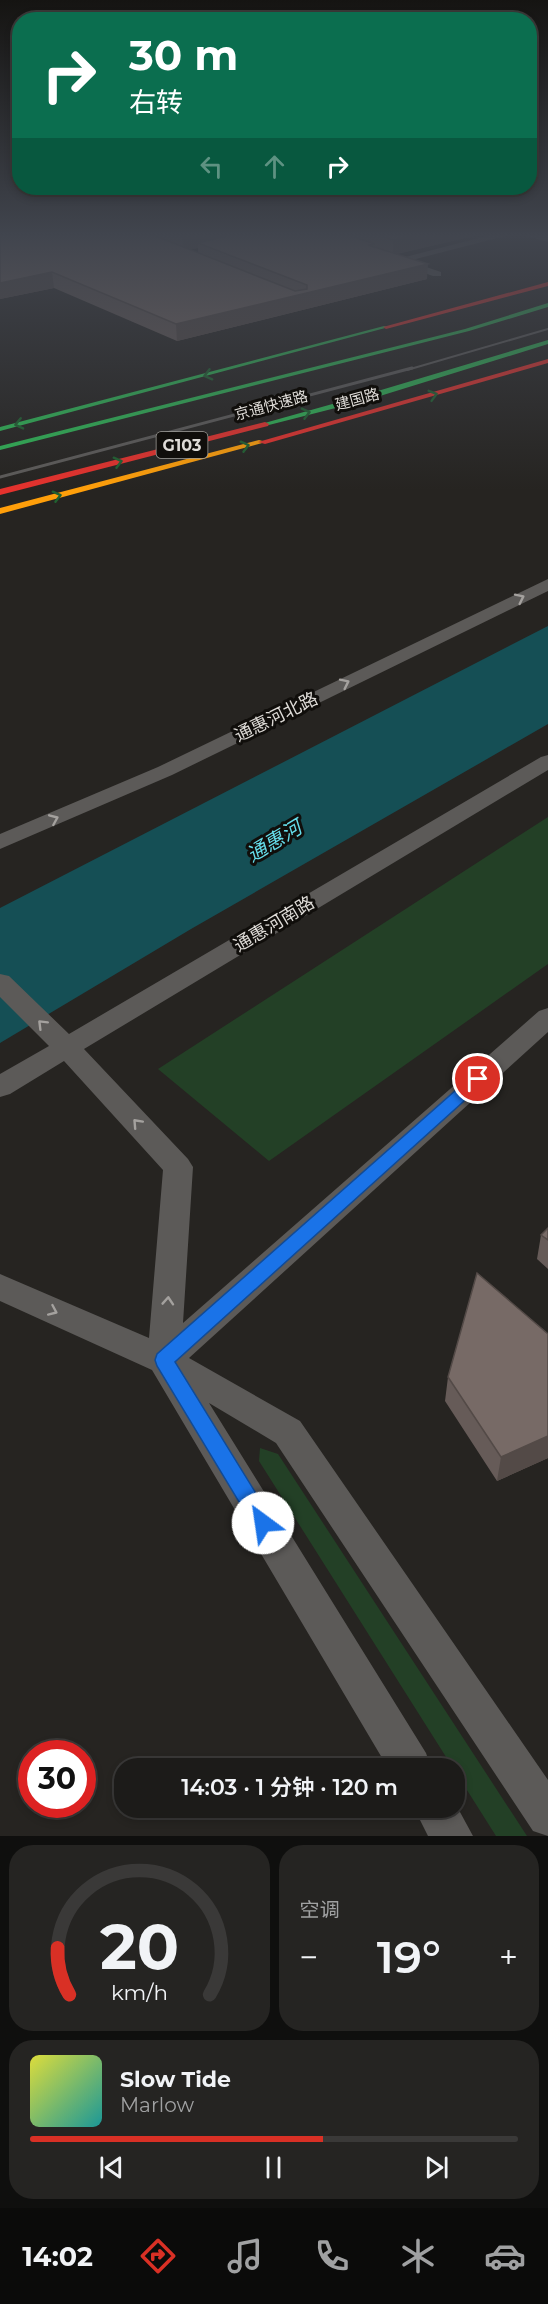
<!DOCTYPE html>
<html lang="zh">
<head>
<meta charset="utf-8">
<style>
  :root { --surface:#1c1b19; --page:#252422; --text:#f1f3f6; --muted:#a0a1a2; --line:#3a3938; --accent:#d93025 }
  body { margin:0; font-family:Montserrat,"Noto Sans SC",sans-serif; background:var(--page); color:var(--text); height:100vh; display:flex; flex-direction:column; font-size:22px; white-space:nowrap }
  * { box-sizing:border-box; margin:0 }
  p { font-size:20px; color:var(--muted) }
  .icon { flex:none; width:33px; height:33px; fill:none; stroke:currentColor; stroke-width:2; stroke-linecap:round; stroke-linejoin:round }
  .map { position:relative; height:1836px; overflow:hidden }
  .panel { display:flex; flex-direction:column; gap:9px; padding:9px; background:#0f0f0e; flex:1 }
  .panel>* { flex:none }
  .guide { position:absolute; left:12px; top:12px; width:525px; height:183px; border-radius:24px; box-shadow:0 3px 9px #0003,0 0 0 2px var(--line); background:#0b6e4f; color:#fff; overflow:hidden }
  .speed { position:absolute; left:18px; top:1740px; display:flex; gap:12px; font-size:30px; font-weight:700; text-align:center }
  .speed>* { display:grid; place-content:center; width:78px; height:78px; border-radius:50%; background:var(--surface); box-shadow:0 3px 9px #0003,0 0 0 2px var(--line); line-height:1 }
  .speed .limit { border:9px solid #d22; background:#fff; color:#111 }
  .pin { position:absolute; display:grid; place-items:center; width:51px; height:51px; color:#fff; margin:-26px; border:3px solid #fff; border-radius:50%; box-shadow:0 2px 6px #0007 }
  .me { position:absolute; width:66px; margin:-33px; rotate:329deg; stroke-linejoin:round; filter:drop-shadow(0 0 4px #0008) }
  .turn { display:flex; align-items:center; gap:21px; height:126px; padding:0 18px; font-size:27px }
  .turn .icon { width:78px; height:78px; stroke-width:2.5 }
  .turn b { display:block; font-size:42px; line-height:51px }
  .lanes { display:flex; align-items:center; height:57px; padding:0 18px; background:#0003; justify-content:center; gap:30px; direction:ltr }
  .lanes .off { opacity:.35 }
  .big { font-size:45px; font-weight:600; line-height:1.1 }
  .panel .card { flex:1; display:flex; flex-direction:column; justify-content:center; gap:9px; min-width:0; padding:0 21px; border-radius:24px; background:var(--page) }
  .panel .dial { align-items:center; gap:0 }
  .dial svg { height:156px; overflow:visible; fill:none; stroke:var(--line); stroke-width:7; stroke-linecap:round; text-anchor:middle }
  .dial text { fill:var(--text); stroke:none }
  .song { display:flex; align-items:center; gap:18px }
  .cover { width:72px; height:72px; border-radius:9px; background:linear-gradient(135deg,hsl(60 70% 55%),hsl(180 70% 35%)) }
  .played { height:6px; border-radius:3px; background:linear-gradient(90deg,var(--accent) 60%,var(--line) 60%) }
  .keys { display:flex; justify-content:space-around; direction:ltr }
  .heat { display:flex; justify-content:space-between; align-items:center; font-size:33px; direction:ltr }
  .panel .tiles { flex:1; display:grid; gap:9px; grid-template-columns:1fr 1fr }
  .card:last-child { grid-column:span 2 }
  .trip { position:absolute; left:114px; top:1758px; width:351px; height:60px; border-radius:24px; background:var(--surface); box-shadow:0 3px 9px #0003,0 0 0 2px var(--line); font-weight:600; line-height:60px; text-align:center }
  .tab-bar { display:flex; height:96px; justify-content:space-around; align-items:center; background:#0b0b0a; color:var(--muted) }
  .tab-bar .icon { width:42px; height:42px }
  .tab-bar .on { color:var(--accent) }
  .tab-bar b { font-size:27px; color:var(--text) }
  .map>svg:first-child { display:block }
  .green { fill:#234026 }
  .water { fill:#154f55 }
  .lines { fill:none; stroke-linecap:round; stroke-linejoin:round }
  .street { fill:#5c5a58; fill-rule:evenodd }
  .fast { fill:#30b455; fill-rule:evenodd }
  .slow { fill:#ff9f0a; fill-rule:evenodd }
  .jam { fill:#e5322d; fill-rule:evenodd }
  .rail-far1 { stroke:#5d5b59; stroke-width:2 }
  .rail { stroke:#5d5b59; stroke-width:3 }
  .wall { fill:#665b58; fill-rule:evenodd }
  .shaded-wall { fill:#534a47 }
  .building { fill:#776a66; stroke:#534a47; stroke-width:1.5 }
  .oneway { stroke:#206130 }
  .oneway2 { stroke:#a4a19e }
  .route { fill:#1a73e8; stroke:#114b97; stroke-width:1.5 }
  .labels { text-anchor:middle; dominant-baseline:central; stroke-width:6; stroke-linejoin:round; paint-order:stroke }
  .far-street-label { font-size:15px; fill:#dedbd7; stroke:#100e0b }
  .shield { fill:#100e0b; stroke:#a09e9a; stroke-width:1.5 }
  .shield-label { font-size:16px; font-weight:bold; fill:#dedbd7 }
  .street-label { font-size:18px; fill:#dedbd7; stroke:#100e0b }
  .water-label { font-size:20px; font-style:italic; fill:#65ddea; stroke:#100e0b }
</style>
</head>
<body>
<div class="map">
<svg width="548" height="1836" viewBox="0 0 548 1836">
  <rect width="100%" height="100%" fill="#262421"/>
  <path class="green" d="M548 817V964L269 1161 158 1069Z
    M260 1448 278 1454 527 1836H496L259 1461Z"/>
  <path class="water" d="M548 626V724L191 929 0 1043V908Z"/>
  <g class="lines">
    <path class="street" d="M498 233H517L408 261 441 272V276H433L390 261Z
      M521 233 548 236V242L522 235Z
      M548 579V591L172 775 0 849V834L158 767Z
      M548 755V770L84 1049 188 1159 193 1167 183 1323 539 1011 548 1008V1032L189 1358 300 1421 548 1780V1836L533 1831 276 1443 209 1403 426 1753 431 1768H388L152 1370 0 1301V1274L149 1338 163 1170 64 1061 10 1094 0 1097V1074L49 1046 0 997V974L9 976 69 1034 541 757Z
      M454 1801 473 1836H428L414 1808H454Z"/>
    <path class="fast" d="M548 303V307L469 331 0 450V446L465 329Z
      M384 326 389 327 0 431V427Z
      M548 340V344L367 400 265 426 261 424 361 396Z"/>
    <path class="slow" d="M259 440 266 442 0 514V508Z"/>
    <path class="jam" d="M548 282V286L386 329 383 327Z
      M548 359V363L265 444 258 442Z
      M265 422 269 424 268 426 0 495V489Z"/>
    <path class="rail-far1" d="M407 370 548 329"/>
    <path class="rail" d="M0 477 412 368"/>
  </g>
  <path class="wall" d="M0 233H482V234L396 254 427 279 177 341 54 288 0 299ZM198 248V253L189 249Z
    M548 1228V1269L537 1259 541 1235Z
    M548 1334V1458L497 1481 445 1401 448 1377Z"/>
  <path class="shaded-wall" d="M197 233H274L198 243V248L183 251 182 236Z
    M422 233H482V234L393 255V240Z
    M428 264 427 279 177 341 176 324Z
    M52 272 54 288 0 299V283Z
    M548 1436V1458L497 1481 501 1457Z"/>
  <path class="building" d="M0 233H148L295 291 307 289V285L198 243 239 233H342L375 244 368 245 428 264 176 324 52 272 0 283Z
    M167 233H197L182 236Z
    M373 233H422L393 240Z
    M548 1228V1240L541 1235Z
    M477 1273 548 1334V1436L501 1457 448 1377Z"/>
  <defs><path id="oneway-chevron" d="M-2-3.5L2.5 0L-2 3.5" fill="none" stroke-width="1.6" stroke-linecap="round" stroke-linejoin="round" transform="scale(1.5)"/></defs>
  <g class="oneway">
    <use href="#oneway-chevron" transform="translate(208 375) rotate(165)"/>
    <use href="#oneway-chevron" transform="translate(433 395) rotate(-16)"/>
    <use href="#oneway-chevron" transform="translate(306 413) rotate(-15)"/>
    <use href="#oneway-chevron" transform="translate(19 424) rotate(167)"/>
    <use href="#oneway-chevron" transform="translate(245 446) rotate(-15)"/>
    <use href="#oneway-chevron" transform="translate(118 462) rotate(-15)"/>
    <use href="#oneway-chevron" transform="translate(57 496) rotate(-15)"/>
  </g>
  <g class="oneway2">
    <use href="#oneway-chevron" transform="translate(520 598) rotate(-26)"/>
    <use href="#oneway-chevron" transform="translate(345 683) rotate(-26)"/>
    <use href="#oneway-chevron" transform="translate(54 819) rotate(-23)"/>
    <use href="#oneway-chevron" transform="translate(42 1024) rotate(-135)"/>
    <use href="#oneway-chevron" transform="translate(137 1123) rotate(-133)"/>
    <use href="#oneway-chevron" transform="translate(168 1301) rotate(-86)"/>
    <use href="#oneway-chevron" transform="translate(53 1311) rotate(24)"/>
  </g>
  <linearGradient id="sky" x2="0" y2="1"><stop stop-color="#151412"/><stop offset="0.48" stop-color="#41454e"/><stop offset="1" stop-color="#41454e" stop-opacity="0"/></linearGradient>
  <rect width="548" height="490" fill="url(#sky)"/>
  <path class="route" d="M478 1074 484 1075 486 1079 484 1083 175 1362 270 1516 273 1523 270 1530 263 1533 256 1530 157 1366 155 1360 157 1354 473 1075Z"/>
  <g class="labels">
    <g class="far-street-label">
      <text transform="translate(357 399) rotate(-15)">建国路</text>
      <text transform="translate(271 405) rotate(-15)">京通快速路</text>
    </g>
    <rect class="shield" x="156.5" y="432" width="51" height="26" rx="4.5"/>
    <g class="shield-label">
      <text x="182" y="445">G103</text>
    </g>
    <g class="street-label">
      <text transform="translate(276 717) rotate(-26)">通惠河北路</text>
      <text transform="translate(274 924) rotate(-31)">通惠河南路</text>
    </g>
    <g class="water-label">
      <text transform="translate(274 841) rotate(-31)">通惠河</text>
    </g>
  </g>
</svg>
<div class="speed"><div class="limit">30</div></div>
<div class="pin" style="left:478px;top:1079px;background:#d93025"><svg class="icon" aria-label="arrive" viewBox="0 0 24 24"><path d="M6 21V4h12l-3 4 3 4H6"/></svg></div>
<svg class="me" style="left:263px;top:1523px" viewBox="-20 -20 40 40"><circle r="19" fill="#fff"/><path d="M0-13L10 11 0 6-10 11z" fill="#1a73e8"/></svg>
<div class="trip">14:03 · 1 分钟 · 120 m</div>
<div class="guide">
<div class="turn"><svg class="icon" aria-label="right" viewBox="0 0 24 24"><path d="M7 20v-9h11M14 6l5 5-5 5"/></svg><div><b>30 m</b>右转</div></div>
<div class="lanes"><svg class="icon off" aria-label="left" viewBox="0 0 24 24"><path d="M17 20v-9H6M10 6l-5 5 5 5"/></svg><svg class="icon off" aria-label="ahead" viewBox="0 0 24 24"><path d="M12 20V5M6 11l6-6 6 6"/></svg><svg class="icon" aria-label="right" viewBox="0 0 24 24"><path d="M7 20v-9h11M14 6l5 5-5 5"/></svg></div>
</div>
</div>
<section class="panel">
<div class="tiles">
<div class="card dial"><svg viewBox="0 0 100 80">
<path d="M14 69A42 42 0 1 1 86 69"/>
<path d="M14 69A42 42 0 0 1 8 45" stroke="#d93025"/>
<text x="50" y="56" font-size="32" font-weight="700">20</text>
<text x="50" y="72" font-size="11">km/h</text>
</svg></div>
<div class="card"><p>空调</p>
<div class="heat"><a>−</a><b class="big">19°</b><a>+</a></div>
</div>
<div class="card">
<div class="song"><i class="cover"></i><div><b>Slow Tide</b><p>Marlow</p></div></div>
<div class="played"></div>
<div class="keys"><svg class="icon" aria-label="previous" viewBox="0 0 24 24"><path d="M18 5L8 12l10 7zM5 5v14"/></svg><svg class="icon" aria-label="pause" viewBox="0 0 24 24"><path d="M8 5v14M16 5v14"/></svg><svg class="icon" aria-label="next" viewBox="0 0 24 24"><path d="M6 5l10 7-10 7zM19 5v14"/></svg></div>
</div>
</div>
</section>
<nav class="tab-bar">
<b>14:02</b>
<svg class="icon on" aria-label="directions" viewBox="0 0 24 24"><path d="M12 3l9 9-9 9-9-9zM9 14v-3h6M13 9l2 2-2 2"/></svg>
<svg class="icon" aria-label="music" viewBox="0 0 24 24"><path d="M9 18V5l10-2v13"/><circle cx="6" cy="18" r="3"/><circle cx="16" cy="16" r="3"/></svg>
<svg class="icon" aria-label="phone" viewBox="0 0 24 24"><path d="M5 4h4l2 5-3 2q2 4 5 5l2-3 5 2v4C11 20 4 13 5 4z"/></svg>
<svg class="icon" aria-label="climate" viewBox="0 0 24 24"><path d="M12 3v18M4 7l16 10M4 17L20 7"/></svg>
<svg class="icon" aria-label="car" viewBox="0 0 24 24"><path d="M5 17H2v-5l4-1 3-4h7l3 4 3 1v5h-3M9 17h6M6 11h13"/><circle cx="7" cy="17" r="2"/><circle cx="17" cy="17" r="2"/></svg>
</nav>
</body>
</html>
